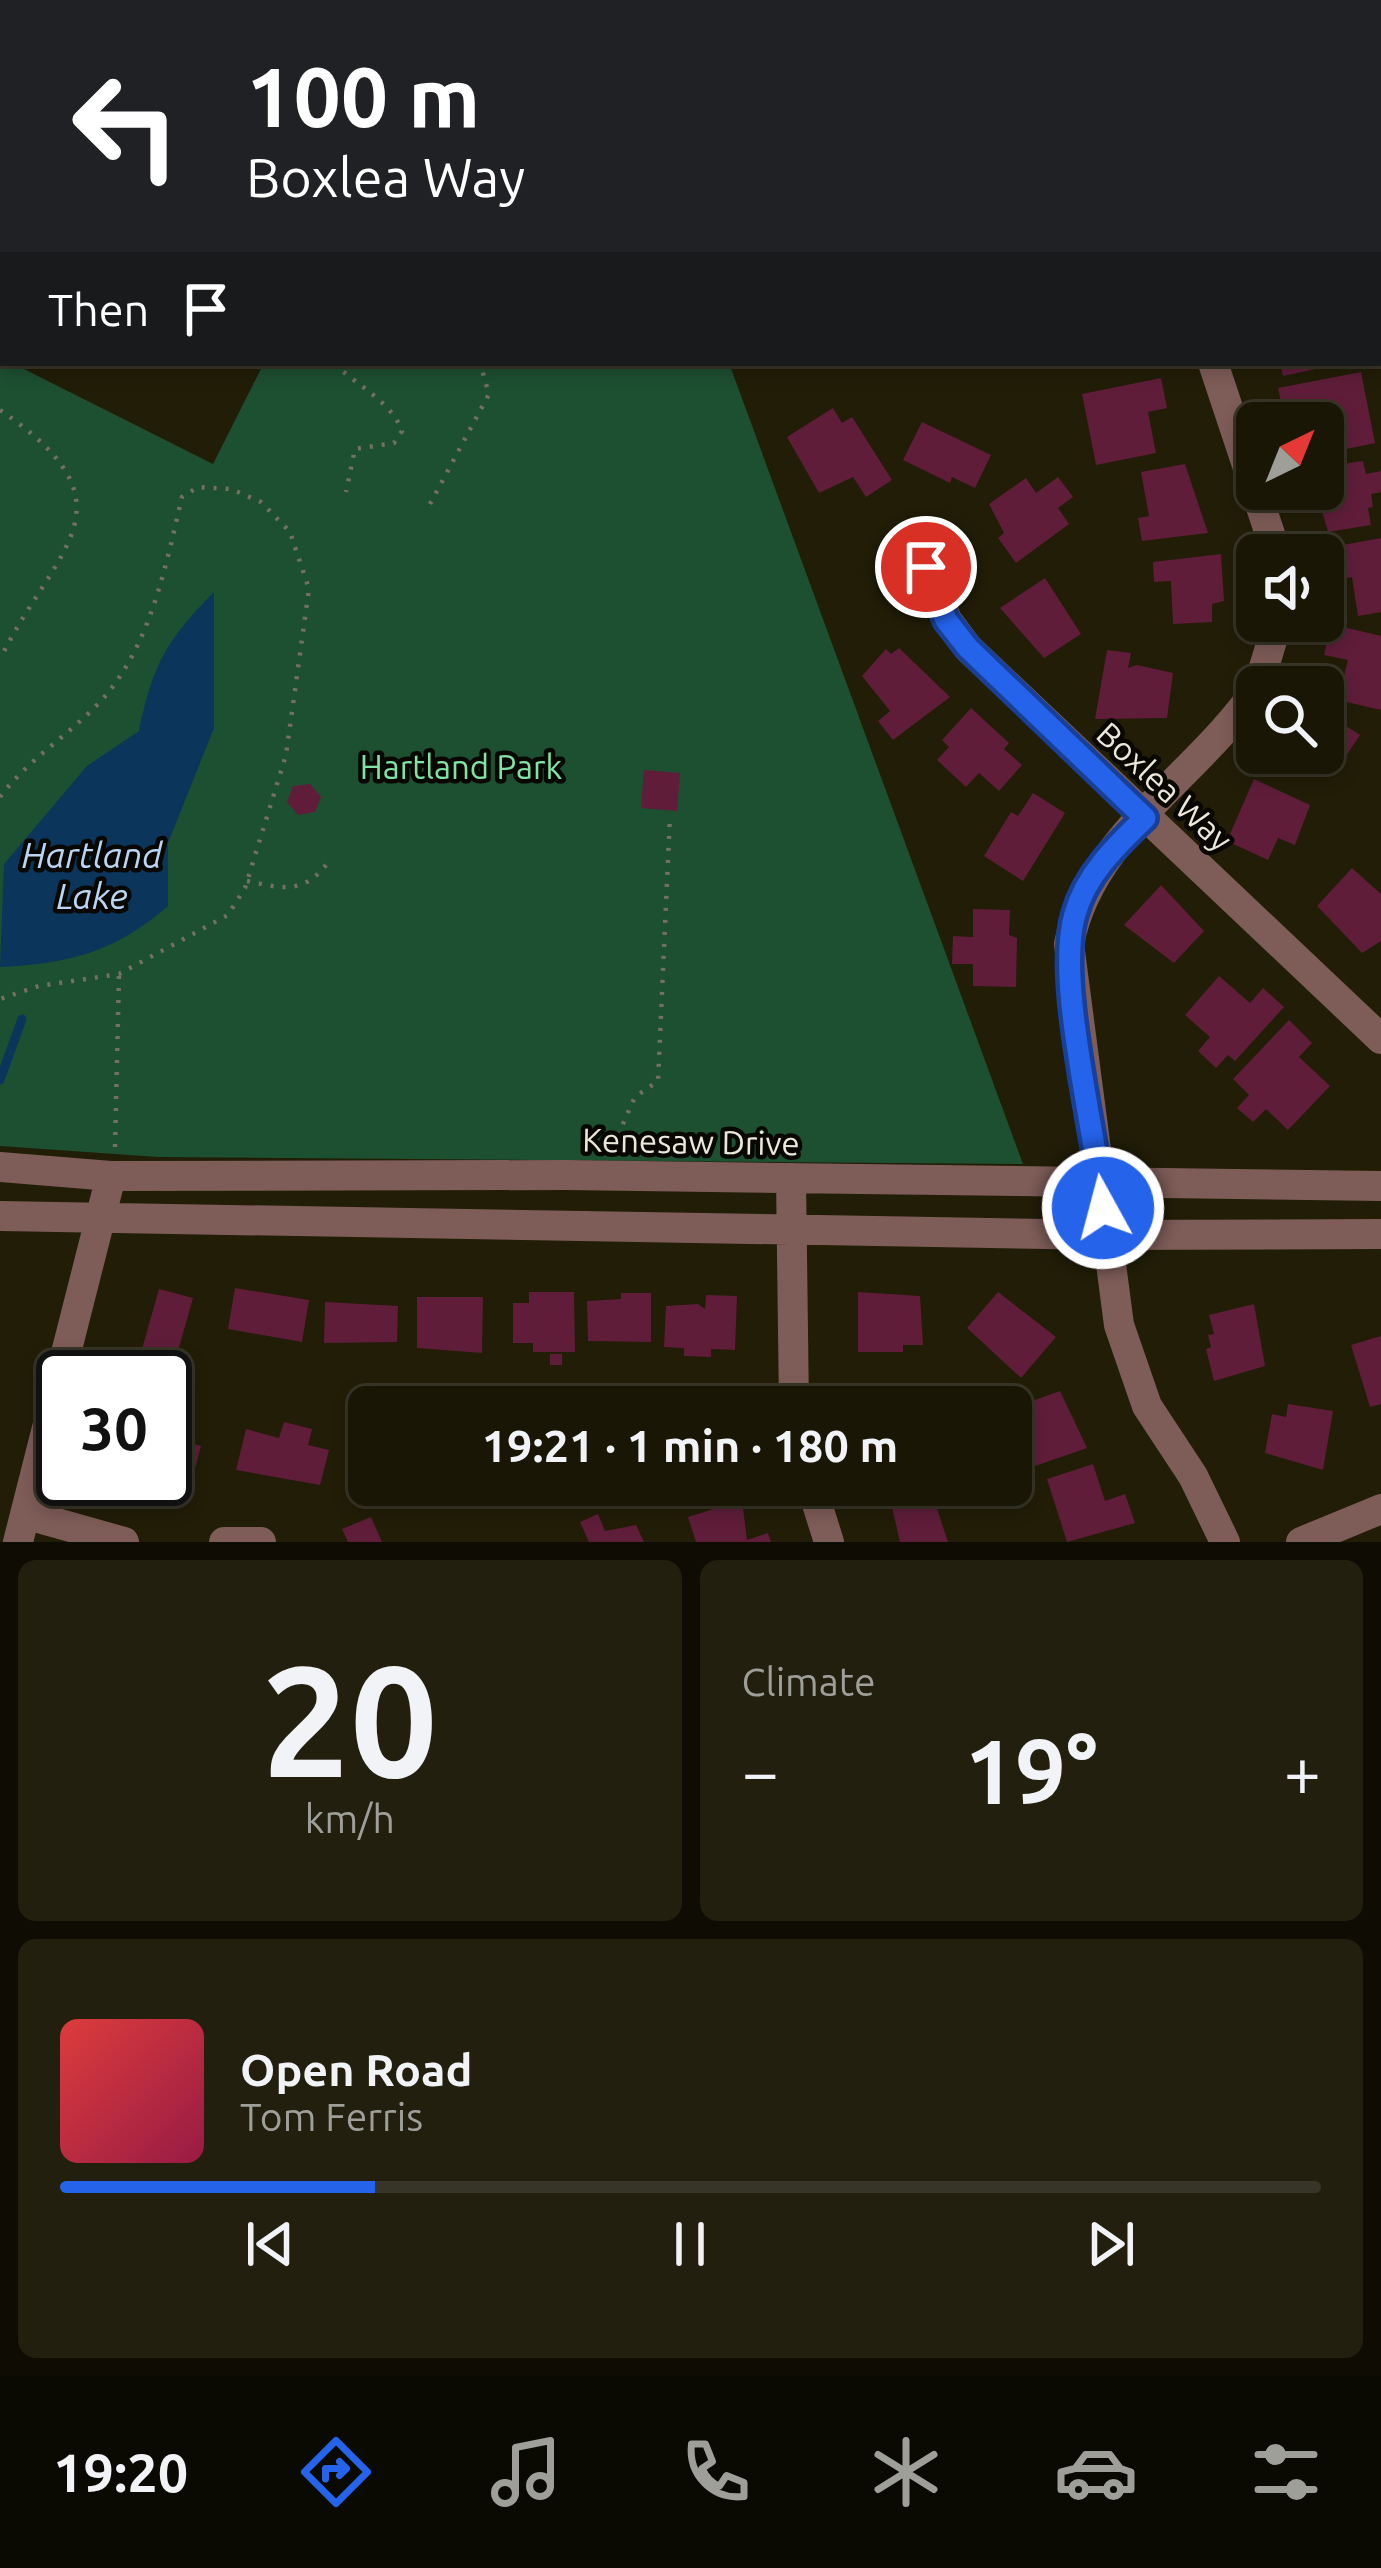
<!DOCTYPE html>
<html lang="en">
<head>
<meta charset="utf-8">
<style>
  :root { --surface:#191605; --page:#221f0f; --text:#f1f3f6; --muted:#9f9f9a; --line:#373527; --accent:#2563eb }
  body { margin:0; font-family:Ubuntu,sans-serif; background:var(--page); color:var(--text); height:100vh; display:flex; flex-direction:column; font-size:45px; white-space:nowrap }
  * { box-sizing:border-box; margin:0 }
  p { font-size:39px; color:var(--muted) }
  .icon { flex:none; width:66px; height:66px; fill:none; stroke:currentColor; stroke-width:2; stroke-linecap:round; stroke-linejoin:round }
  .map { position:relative; height:1542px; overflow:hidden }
  .panel { display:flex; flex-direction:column; gap:18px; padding:18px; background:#0e0c03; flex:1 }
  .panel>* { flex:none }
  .top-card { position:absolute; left:0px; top:0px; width:1383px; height:366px; box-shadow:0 6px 18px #0003,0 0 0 3px var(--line); background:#202124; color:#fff; overflow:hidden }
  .needle { width:78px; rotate:43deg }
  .buttons { position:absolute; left:1236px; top:402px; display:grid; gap:24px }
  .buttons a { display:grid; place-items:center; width:108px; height:108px; border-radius:18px; background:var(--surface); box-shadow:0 6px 18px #0003,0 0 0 3px var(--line); font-size:60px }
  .speed { position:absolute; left:36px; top:1350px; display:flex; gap:24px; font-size:60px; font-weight:700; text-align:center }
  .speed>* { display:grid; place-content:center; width:156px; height:156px; border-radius:50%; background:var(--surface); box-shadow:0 6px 18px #0003,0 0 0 3px var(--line); line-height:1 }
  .speed .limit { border:6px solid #111; border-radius:18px; background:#fff; color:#111 }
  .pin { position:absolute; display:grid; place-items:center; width:102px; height:102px; color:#fff; margin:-51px; border:6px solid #fff; border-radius:50%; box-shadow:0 3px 12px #0007 }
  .me { position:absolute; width:132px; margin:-66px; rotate:353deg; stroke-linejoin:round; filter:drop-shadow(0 0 9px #0008) }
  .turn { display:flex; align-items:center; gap:42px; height:252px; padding:0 48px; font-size:54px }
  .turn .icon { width:156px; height:156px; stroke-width:2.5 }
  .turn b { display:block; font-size:84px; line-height:102px }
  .then { display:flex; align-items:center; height:114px; padding:0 48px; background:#0003; gap:24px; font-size:45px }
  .big { font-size:90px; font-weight:700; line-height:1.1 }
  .panel .widget { flex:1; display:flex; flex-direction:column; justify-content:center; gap:18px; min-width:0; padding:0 42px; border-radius:18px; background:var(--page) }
  .panel .dial { align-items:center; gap:0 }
  .dial b { font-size:156px; line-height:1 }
  .song { display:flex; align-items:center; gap:36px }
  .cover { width:144px; height:144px; border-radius:18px; background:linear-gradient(135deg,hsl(0 70% 55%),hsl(340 70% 35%)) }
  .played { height:12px; border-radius:6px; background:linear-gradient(90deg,var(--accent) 25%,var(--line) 25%) }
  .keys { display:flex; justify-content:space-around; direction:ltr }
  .heat { display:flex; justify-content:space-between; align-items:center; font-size:66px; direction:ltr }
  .panel .tiles { flex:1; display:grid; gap:18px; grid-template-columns:1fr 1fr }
  .widget:last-child { grid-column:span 2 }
  .trip { position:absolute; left:348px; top:1386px; width:684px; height:120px; border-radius:18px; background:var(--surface); box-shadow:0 6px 18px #0003,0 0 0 3px var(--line); font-weight:700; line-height:120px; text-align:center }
  .tab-bar { display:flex; height:192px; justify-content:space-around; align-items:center; background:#0a0902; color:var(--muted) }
  .tab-bar .icon { width:84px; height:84px }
  .tab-bar .current { color:var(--accent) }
  .tab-bar b { font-size:54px; color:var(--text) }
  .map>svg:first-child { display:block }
  .green { fill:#1d4f31 }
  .water { fill:#0b355a }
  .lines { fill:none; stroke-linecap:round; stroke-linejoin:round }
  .stream { stroke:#0b355a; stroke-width:9 }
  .building { fill:#5f1d39 }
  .path { stroke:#74715f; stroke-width:4.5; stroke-dasharray:3 9; stroke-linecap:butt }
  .minor { stroke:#7e5c58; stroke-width:30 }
  .route-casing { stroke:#184099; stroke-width:30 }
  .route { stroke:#2563eb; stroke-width:21 }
  .labels { text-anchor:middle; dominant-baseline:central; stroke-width:9; stroke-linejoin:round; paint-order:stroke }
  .park-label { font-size:33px; fill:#80e3a4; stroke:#090702 }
  .street-label { font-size:33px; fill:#ebe8db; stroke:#090702 }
  .water-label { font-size:36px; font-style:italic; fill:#b9d5f3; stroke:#090702 }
</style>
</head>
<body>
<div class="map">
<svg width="1381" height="1542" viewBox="0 0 1381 1542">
  <rect width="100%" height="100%" fill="#211d07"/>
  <path class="green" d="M0 357 213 464 264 363H729L1023 1164 158 1157 0 1146Z"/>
  <path class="water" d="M214 592V728L168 843V906C113 953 71 963 0 967L4 864 87 766 139 731C153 664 166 641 214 592Z"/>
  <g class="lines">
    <path class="stream" d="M0 1080 22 1019"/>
  </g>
  <path class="building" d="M1280 363H1334V365L1283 376Z
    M1361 372 1375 443 1323 454V423H1310L1308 415 1285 420 1278 388Z
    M1161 378 1167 408 1148 412 1156 453 1096 465 1082 394Z
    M833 408 842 423 852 417 892 480 866 497 853 477 819 493 787 437Z
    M922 422 991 455 975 488 952 477 950 483 903 460Z
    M1363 461 1366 474 1381 471V492L1371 494 1373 507 1368 508 1371 525 1328 532 1316 489H1323V467Z
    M1185 464 1208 533 1142 541 1138 518 1149 516 1141 472Z
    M1058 477 1073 497 1058 508 1069 524 1016 563 998 538 1004 533 989 504 1026 478 1036 493Z
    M1381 538V612L1358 616 1352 577 1338 580 1332 547Z
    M1221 554 1224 601 1212 604V622L1173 624 1171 581 1154 582 1153 562Z
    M1045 578 1081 634 1044 658 1000 608Z
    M1331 624 1381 636V710L1338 700 1348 660 1324 655Z
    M899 648 950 697 893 740 878 721 890 711 862 676 886 649 891 654Z
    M1107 650 1131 653 1128 668 1137 665 1173 673 1167 718 1095 719Z
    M971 708 1009 743 1004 749 1022 765 999 791 979 773 966 787 937 760 949 747 942 740Z
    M1323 711 1360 735 1344 759 1331 751 1315 775 1282 753H1323Z
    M644 770 680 773 677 811 641 808Z
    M1254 779 1310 805 1295 845 1278 838 1268 860 1227 841Z
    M310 784 321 797 315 812 298 815 287 802 293 786Z
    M1033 793 1065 813 1023 881 984 856 1011 812 1018 816Z
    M1352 868 1381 894V941L1362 953 1317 906Z
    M1161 885 1204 931 1174 963 1124 925Z
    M973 909 1010 910 1009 935 1017 938 1016 987 973 986V964H952L953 936 973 937Z
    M1219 976 1250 1003 1263 988 1284 1007 1235 1061 1228 1055 1216 1068 1198 1051 1210 1037 1185 1015Z
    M1289 1020 1312 1043 1299 1057 1330 1086 1288 1130 1266 1109 1253 1122 1237 1108 1249 1095 1233 1079Z
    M235 1288 309 1300 302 1342 228 1329Z
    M159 1289 193 1298 172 1372 138 1363Z
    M529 1292H574L575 1352H533V1343H513V1303H529Z
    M858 1292 920 1296 923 1345H903V1352H858Z
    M998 1292 1056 1337 1021 1378 967 1328Z
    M621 1293H651V1342L588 1341 587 1301 621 1299Z
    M706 1295 737 1296 735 1350 711 1349V1357L684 1356V1348L664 1347 666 1306 698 1304 705 1309Z
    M417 1297H483L482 1353 417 1348Z
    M325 1302 398 1306 397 1342 324 1343Z
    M1254 1304 1265 1366 1214 1381 1206 1349 1211 1347 1208 1335 1214 1334 1209 1315Z
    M1381 1336V1404L1370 1407 1351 1345Z
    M550 1354H562V1365H550Z
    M1060 1391 1087 1448 1035 1466 1021 1405Z
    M1288 1404 1333 1411 1323 1470 1265 1453 1272 1414 1286 1417Z
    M284 1422 312 1429 308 1445 329 1450 320 1485 236 1470 246 1429 279 1438Z
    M165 1436 201 1446 190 1487 156 1480 165 1479Z
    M1093 1464 1105 1501 1125 1494 1135 1523 1067 1542 1047 1479Z
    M882 1485H932V1486L887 1501Z
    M932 1494 948 1542H900L892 1507Z
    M742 1500 747 1540 768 1533 771 1542H696L688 1517Z
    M598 1514 605 1531 636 1525 644 1542H589L580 1522Z
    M371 1517 382 1542H348L342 1529Z"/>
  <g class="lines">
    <path class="path" d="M485 3 487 0
      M573 3 575 0
      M340 363 338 367C360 387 392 403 402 431L394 443 355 449 346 492
      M0 410C140 506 56 546 0 659
      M430 504 489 394 480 363
      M0 797C27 761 63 739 94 708 149 654 165 569 182 497L198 487 231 489 261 502 290 532 309 589 286 755 245 888 228 915 119 974 39 986 0 999
      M247 881C281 888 302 895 326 865
      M613 1146 635 1097 658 1081 670 815
      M115 1147 119 974"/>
    <path class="minor" d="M1213 363 1277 555
      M926 567 947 620 968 648 1381 1039
      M1258 687 1278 621
      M0 1167 111 1176 566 1175 1381 1186
      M791 1178 794 1407
      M0 1216 1106 1235 1381 1234
      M811 1485 829 1542
      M28 1515 124 1542
      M18 1542 111 1176
      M224 1542H261
      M1225 1542 1193 1476 1147 1406 1119 1325 1069 944C1089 837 1198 775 1257 689
      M1301 1542 1381 1509"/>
  </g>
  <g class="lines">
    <defs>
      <path id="route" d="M926 567 946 620 968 648 1145 818C1117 845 1086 874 1075 914 1055 980 1096 1132 1103 1208"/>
    </defs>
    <use href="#route" class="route-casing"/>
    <use href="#route" class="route"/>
  </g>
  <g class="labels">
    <g class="park-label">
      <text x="461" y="766">Hartland Park</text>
    </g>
    <g class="street-label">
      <text transform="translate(1165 786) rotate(43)">Boxlea Way</text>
      <text transform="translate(691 1141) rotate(1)">Kenesaw Drive</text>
    </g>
    <g class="water-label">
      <text x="92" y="854">Hartland<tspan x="92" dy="41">Lake</tspan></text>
    </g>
  </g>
</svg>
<div class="buttons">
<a><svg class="needle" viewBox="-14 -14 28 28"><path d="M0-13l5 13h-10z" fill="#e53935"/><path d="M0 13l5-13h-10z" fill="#9f9f9a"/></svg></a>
<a><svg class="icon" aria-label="sound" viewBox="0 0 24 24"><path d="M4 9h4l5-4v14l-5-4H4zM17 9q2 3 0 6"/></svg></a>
<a><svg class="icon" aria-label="search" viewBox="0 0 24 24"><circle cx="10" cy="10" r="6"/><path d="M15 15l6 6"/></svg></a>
</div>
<div class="speed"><div class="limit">30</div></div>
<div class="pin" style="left:926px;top:567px;background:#d93025"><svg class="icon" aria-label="arrive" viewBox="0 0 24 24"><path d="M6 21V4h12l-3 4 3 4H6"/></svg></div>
<svg class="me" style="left:1103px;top:1208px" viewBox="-20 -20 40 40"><circle r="17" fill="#2563eb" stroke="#fff" stroke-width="3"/><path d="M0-11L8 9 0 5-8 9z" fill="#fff"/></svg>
<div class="trip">19:21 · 1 min · 180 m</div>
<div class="top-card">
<div class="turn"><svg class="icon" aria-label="left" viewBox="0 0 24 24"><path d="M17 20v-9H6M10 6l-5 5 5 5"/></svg><div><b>100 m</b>Boxlea Way</div></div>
<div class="then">Then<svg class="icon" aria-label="arrive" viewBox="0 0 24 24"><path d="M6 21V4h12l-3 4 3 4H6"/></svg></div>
</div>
</div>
<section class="panel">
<div class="tiles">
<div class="widget dial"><b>20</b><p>km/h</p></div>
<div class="widget"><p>Climate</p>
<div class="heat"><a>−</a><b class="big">19°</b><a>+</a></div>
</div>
<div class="widget">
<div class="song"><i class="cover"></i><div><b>Open Road</b><p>Tom Ferris</p></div></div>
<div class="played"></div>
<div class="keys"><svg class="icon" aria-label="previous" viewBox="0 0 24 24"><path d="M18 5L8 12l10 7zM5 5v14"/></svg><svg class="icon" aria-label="pause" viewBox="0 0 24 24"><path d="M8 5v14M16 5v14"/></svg><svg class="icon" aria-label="next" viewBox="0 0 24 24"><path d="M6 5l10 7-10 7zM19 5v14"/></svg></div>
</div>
</div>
</section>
<nav class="tab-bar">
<b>19:20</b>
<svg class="icon current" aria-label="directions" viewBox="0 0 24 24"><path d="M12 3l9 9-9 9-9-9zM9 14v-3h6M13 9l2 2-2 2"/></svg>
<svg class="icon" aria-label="music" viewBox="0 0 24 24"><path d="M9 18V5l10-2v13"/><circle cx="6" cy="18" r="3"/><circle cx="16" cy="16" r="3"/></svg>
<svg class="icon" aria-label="phone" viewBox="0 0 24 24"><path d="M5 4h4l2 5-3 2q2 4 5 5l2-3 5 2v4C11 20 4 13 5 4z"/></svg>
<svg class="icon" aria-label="climate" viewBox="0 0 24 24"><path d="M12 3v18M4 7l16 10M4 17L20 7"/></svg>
<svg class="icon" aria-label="car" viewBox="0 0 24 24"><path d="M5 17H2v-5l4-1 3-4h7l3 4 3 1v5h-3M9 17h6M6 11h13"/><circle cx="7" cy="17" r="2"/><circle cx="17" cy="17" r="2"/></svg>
<svg class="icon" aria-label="filters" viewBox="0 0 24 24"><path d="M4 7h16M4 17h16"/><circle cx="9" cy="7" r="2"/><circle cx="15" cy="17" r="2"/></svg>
</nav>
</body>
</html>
